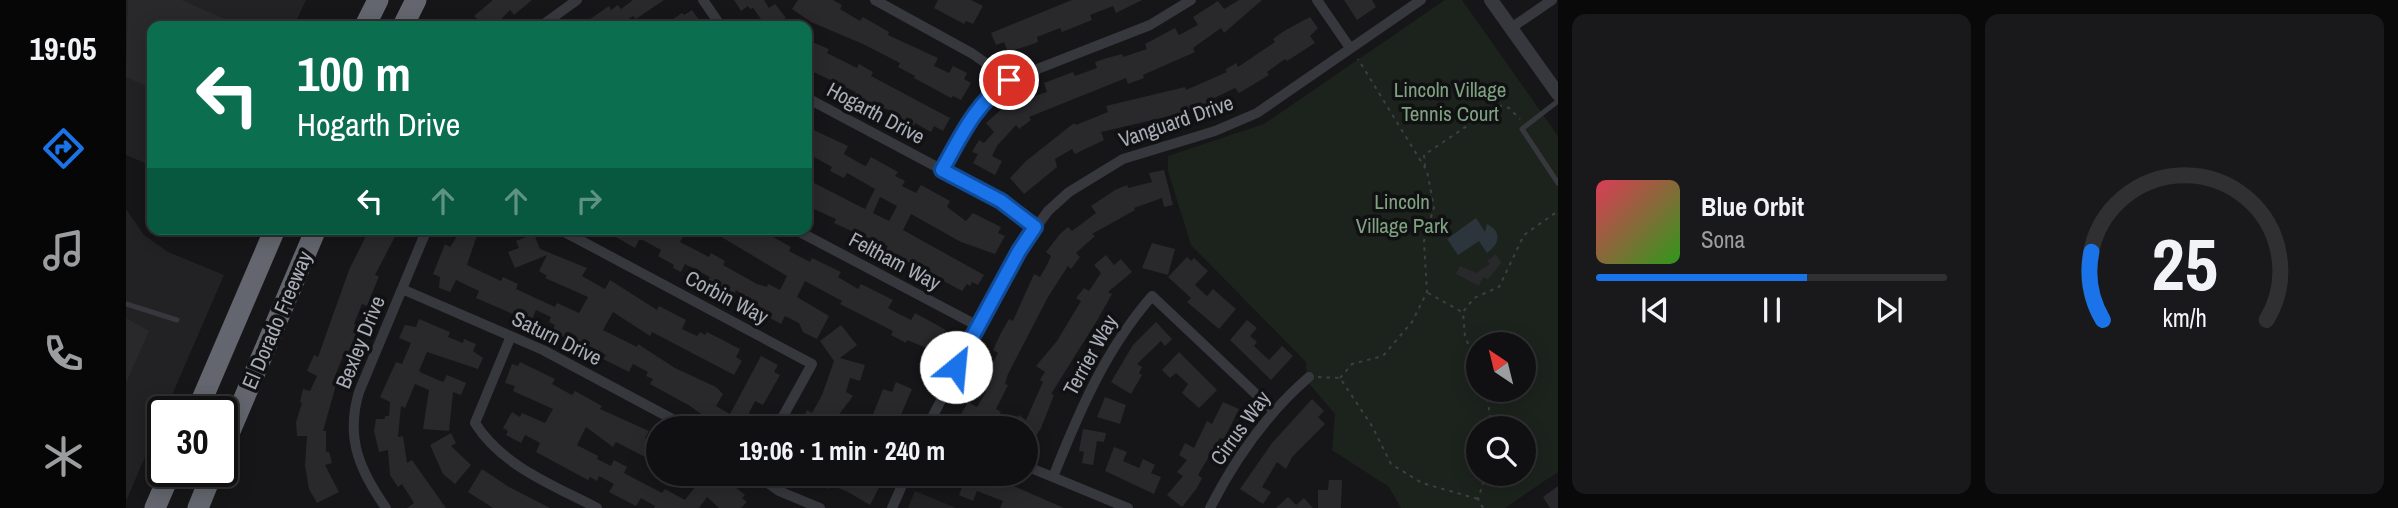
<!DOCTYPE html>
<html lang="en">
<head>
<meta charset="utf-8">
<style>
  :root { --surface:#101012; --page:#19191b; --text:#f1f3f6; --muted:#9c9d9f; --line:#303032; --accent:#1a73e8 }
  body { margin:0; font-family:"Archivo Narrow",sans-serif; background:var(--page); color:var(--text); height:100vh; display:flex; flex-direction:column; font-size:26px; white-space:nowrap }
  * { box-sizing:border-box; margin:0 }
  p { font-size:23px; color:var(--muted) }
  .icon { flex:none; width:38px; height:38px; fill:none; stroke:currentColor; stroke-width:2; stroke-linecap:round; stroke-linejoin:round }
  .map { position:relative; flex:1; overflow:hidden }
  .sheet { display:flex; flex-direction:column; gap:14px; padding:14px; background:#09090a; width:840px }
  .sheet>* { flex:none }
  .top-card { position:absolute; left:21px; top:21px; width:665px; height:214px; border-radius:14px; box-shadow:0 4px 18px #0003,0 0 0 2px var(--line); background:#0b6e4f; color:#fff; overflow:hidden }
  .needle { width:46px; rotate:325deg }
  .buttons { position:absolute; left:1340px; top:332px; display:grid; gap:14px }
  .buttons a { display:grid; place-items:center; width:70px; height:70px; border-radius:50%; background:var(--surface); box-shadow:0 4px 18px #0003,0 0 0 2px var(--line); font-size:35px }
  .speed { position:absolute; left:21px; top:396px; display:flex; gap:14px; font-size:35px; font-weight:700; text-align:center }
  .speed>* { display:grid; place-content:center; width:91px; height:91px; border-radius:50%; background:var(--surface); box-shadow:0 4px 18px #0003,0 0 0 2px var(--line); line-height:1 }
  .speed .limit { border:4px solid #111; border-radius:10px; background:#fff; color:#111 }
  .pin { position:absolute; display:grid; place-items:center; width:60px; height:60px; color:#fff; margin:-30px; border:4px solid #fff; border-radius:50%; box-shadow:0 2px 7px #0007 }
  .me { position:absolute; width:77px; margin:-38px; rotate:28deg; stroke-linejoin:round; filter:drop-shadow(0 0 5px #0008) }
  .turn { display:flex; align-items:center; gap:24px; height:147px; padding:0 35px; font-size:32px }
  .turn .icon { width:91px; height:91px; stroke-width:2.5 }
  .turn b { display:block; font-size:49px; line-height:60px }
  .lanes { display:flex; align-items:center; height:66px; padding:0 35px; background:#0003; justify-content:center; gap:35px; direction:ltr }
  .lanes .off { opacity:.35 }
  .sheet .widget { flex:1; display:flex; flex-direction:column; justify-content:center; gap:10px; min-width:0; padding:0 24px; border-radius:14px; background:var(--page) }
  .sheet .dial { align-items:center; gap:0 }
  .dial svg { height:182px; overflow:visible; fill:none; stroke:var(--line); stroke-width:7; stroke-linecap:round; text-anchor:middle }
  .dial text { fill:var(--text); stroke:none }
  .song { display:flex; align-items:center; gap:21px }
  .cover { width:84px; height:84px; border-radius:10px; background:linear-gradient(135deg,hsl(350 70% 55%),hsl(110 70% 35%)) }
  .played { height:7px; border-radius:4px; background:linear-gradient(90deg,var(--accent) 60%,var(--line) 60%) }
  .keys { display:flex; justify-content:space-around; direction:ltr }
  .sheet .tiles { flex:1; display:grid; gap:14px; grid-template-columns:repeat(2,1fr) }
  .trip { position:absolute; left:520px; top:416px; width:392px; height:70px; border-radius:35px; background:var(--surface); box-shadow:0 4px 18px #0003,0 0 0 2px var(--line); font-weight:800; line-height:70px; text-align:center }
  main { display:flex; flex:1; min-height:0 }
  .menu { display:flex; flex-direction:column; width:126px; justify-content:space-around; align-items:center; background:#060607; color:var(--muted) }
  .menu .icon { width:49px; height:49px }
  .menu .on { color:var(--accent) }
  .menu b { font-size:32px; color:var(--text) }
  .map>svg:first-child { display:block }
  .built { fill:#222225 }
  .green { fill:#1c231d; fill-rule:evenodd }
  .water { fill:#2c353c }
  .building { fill:#29292c; fill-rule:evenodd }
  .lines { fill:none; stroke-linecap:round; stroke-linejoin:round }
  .path { stroke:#3d3f44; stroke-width:2; stroke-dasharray:3.5 5; stroke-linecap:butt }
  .service { stroke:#37383d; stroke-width:5 }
  .minor { stroke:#37383d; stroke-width:10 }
  .tertiary { stroke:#37383d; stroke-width:14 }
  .motorway { stroke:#63666e; stroke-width:21 }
  .route-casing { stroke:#114b97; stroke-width:18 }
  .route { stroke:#1a73e8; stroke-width:12 }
  .labels { text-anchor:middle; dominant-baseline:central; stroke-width:7; stroke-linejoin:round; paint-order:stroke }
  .park-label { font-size:21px; fill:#7fa381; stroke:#111113 }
  .street-label { font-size:21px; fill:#a8adb8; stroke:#111113 }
</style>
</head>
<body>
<main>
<nav class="menu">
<b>19:05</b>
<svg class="icon on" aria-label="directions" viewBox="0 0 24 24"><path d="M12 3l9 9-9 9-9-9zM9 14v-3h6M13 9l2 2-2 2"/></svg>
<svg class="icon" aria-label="music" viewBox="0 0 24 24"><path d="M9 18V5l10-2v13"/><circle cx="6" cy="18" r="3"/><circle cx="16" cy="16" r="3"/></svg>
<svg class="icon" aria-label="phone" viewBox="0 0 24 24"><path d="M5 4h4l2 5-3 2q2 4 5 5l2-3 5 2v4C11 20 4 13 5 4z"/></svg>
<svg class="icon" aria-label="climate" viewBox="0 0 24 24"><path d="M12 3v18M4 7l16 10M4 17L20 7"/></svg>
</nav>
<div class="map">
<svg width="1432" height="508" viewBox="0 0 1432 508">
  <rect width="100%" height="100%" fill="#161618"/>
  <path class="built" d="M0 0H180L168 26H26V166L0 155Z
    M0 209 18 235 42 252 98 275 0 501Z
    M789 491 830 508H782Z"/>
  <path class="green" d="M1319 0H1336L1432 136V472L1379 508H1275L1263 487 1206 450 1209 414 1181 381 1180 362 1065 245 1042 171V156L1138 124ZM1353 345H1398V390H1353ZM1353 429H1398V474H1353Z"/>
  <path class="water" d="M1350 218 1359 232 1361 224C1376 231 1374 244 1361 253L1353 241 1332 255 1321 239Z"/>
  <path class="building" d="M2 0H56L114 26H26V89L0 77Z
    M367 0H406L388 15 384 10 368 26H359L348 16Z
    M507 0H538L510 19 507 16 492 26H454L483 6 485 10 492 5 495 9Z
    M608 0H638L643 8 649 4 660 18 655 21 661 26H640L627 8 624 9 622 6 615 11Z
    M672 0H707L716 5 714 9 734 21 737 17 763 32 762 35 812 58 808 66 823 73 827 66 841 73 838 79 845 83 835 100 827 96 825 98 788 78 789 76 772 67 774 63 737 44 685 22 666 9Z
    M812 0H845L857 6 847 24 840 21 838 24 808 8Z
    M946 0H1016L990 13 987 6 964 15 966 20 936 32 934 28 911 37 912 42 901 46 882 52 878 42 870 45 865 33Z
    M1113 0H1136L1098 33 1095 28 1067 48 1069 52 1017 75 1018 78 1002 84 1000 78 903 117 905 120 893 129 890 125 871 146 866 156 876 161 869 175 847 163 852 154 846 152 853 140 858 143 868 132 860 123 890 96 894 101 921 92 918 83 947 72 949 76 971 68 969 62 981 58 996 54 997 57 1021 49 1019 44 1049 28 1053 35 1072 25 1067 17 1092 1 1098 9Z
    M1218 0H1246L1250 7 1231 20Z
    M566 10 577 26H537L556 13 558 15Z
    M1184 17 1192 28 1184 36 1189 43 1161 61 1159 59 1141 72 1143 75 1113 93 1109 88 1084 100 1086 105 1078 108 975 132 978 140 949 154 946 149 929 159 931 167 898 194 884 178 900 161 948 123 950 125 982 112 980 106 1059 87 1060 90 1101 72 1099 70 1110 63 1112 67 1149 42 1147 39 1158 31Z
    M681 40 703 49 701 53 731 68 733 64 747 72 745 76 824 118 817 131 808 126 805 132 789 123 787 128 773 120 775 117 759 108 757 111 728 95 730 92 681 69Z
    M681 127 722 146 718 154 737 165 740 166 745 157 772 172 769 176 779 181 776 186 790 193 795 185 824 201 821 207 840 221 847 213 875 227 872 233 879 236 869 254 835 242 785 214 777 230 858 275 852 285 846 282 844 286 841 284 836 291 760 250 762 246 721 229 708 223 710 219 681 206V197L688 183 739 209 749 189 721 173 718 178 704 171 706 167 681 153ZM754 197 771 206 763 221 747 213Z
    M1038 170 1047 205 1038 207 1036 198 1008 208 1009 210 966 234 969 236 950 253 954 257 945 269 942 266 922 297 882 374 879 384 882 385 870 409 875 412 866 429H857L834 416 842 402 851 407 861 390 849 384 856 369 862 372 872 353 867 350 875 333 883 319 887 321 908 274 914 277 922 263 925 256 920 252 934 234 942 227 946 231 970 213 965 206 989 190 1001 185 1002 188 1026 182 1023 173Z
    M248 229H273L249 275 253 276 241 306 236 304 228 324 233 326 221 357 217 356 209 376 212 378 197 431H200V452H203L206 463 199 465 213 492 191 503 183 489 179 466 181 436H171L170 422 176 403 174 402 177 389 184 391 191 376 181 371 188 355 192 357 223 270 243 230 249 232Z
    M336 229H353L341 265 375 281 377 277 392 284 390 289 429 307 431 303 453 313 462 297 419 278 421 276 413 271 421 255 389 268 382 252 393 248 390 241 408 234 414 249 461 268 456 276 479 289 484 280 531 310 533 306 560 320 556 329 571 336 574 332 579 335 581 332 614 349 610 357 616 361 608 375 526 332 524 336 487 312 477 330 511 347 512 344 549 368 590 387 597 394 590 406 604 414 635 356 652 365 648 372 654 375 637 405 629 401 622 415 628 419 622 429H596L564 406 524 384 527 379 520 376 522 372 507 364 503 372 477 359 480 355 457 343 455 347 426 331 429 325 423 322 425 317 410 310 405 322 350 298 353 291 330 280 324 292 313 288 314 277 307 274 319 244 324 247Z
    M476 229H527L535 234 541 229H561L554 242 583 257 585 253 599 261 597 265 631 284 641 287 642 284 654 290 661 276 582 229H624L630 233 633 229 665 247 663 251 684 262 686 258 715 272 712 277 732 289 735 284 767 300 762 308 771 313 785 320 789 313 820 330 818 333 825 337 815 354 781 340 780 343 765 335 767 331 714 304 716 301 679 281 671 297 703 316 691 339 677 332 673 323 659 316 655 324 626 308 629 303 610 290 606 298 580 284 584 277 559 264 555 272 547 268 548 265 532 256 535 250 517 240H513L509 248Z
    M1026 243 1049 249 1042 275 1016 268Z
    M1370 254 1375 263 1362 279 1357 277 1353 286 1330 274 1334 266 1350 273 1364 264 1361 261Z
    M980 255 988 265 995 259 1006 272 982 292 986 294 972 319 925 394 928 395 915 428 900 452V429H883L893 415 900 420 917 382 914 380 919 372 910 366 931 341 955 301 950 298 958 288 963 291 975 273 968 265Z
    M1061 257 1065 261 1068 258 1082 271 1069 285 1081 296 1087 289 1110 309 1093 329 1061 302 1065 298 1042 277Z
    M0 318 23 331 0 383Z
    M293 319 324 332 322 337 337 343 338 339 350 344 347 351 357 358 352 369 301 352 293 371 296 373 317 382 321 375 340 383 335 395 327 392 323 431 297 429 303 390 289 384 279 408 275 406 272 437 277 436 281 463 286 460 320 508H281L288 503 276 484 272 487 264 475 262 450 253 452 248 431 250 419H259V416H263L264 402 254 397 270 362 276 364 285 343 273 338 279 325 290 327Z
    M1121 320 1131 328 1124 336 1131 342 1128 346 1143 360 1156 346 1167 356 1145 380 1104 340Z
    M1030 322 1046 339 1039 346 1035 341 1011 364 1016 367 1013 373 1016 375 1005 394 985 382 1007 345Z
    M715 325 731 345 714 358 739 365 734 381 724 378 720 392 727 396 702 429H671L681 410 686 413 696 395 708 361 694 341Z
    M1053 352 1091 390 1073 408 1056 393 1062 384 1050 373 1044 378 1036 370Z
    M394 362 429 379 426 384 446 395 449 391 476 406 474 409 523 431 519 438 532 444V470L521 464 523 459 490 442 487 447 460 427 451 445 472 456 471 459 485 466 488 460 501 467 498 473 536 493 539 489 559 500 569 487 546 474H579L587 481 594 474 619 495 616 498 621 502 615 508H593L581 497 573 508H528L529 506 515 498 510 506 483 492 488 484 473 476 471 481 464 477 462 480 410 452 414 443 399 435 395 443 380 435 382 431 377 428 386 412 394 417 396 413 419 423 427 409 387 391 389 386 379 383 386 364 392 366Z
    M770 382 786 389 769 429H757L760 423 746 417 757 389 766 392Z
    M979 397 1000 405 994 424 971 417Z
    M1186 399 1198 411 1192 417 1199 424 1166 457 1160 469 1151 462 1136 487 1145 492 1137 504 1114 489 1146 443Z
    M1097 402 1113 409 1098 439 1094 438 1072 475 1076 478 1071 488 1056 507 1041 495 1057 476 1051 472 1061 460 1053 455 1059 443 1068 448 1081 421 1086 424Z
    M957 429 980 433 978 442 971 441 967 465 956 463 958 452 953 451Z
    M325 433 330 443 325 446 345 465 329 484 317 474 304 445Z
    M988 447 1001 452 997 461 1013 468 1017 459 1029 465 1025 473 1035 477 1028 494 979 471Z
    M356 469 383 487 424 508H367L342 492Z
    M674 474H722L739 483 745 474 757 480 744 505 722 492 705 485 703 489Z
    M804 474H860L938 508H874L877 501 851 491 847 501 833 495 837 485 804 478Z
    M1203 480H1216L1215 508H1192V490H1202Z
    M1432 486V508H1424L1417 497Z
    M1162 497 1170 505 1178 498 1187 508H1150Z"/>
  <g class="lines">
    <path class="path" d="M1299 167 1298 155 1372 105 1383 108 1394 119
      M1302 293 1336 312
      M1353 367 1339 337 1337 312 1348 298 1373 287 1398 235 1432 211
      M1192 377 1214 378 1246 426 1265 464 1296 483 1352 499
      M1214 378 1226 364 1257 356 1286 322 1301 292 1298 241 1308 207 1301 171 1232 59
      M1360 390 1366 429
      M1357 508 1352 499 1360 474"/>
    <path class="service" d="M1432 101 1396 129 1432 183
      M0 304 51 320"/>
    <path class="minor" d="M577 0 595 26
      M749 0 847 54 883 80
      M1191 0 1224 48
      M415 26 451 0
      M1385 28 1426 0
      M681 98 875 201 909 227
      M816 170C835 135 850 103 883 80L1024 25 1065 0
      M433 229 686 364 650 429
      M668 229 852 326
      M276 289 417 350 565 429
      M385 336 349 423C376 466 427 485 471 508
      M800 429 893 251 922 211 943 192 997 159 1089 131 1131 113 1295 0
      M900 466 1002 508
      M629 474 653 491 694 508
      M927 477C953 412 979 350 1026 296L1148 411
      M260 508C234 471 219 438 233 392L301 229
      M766 508 781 474
      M1084 508C1109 459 1141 413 1183 377"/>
    <path class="tertiary" d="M1365 0 1432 94"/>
    <path class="motorway" d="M239 26 252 0
      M277 26 290 0
      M71 411 149 229
      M96 450 190 229
      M29 508 45 471
      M72 508 87 471"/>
  </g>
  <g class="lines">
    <defs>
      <path id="route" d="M830 367 893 251 909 227 875 201 816 170C835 136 850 103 883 80"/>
    </defs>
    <use href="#route" class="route-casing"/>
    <use href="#route" class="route"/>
  </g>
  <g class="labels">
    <g class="park-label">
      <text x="1324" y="89">Lincoln Village<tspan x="1324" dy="24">Tennis Court</tspan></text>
      <text x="1276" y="201">Lincoln<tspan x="1276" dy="24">Village Park</tspan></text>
    </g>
    <g class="street-label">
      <text transform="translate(750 113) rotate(28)">Hogarth Drive</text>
      <text transform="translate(1050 121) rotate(-19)">Vanguard Drive</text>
      <text transform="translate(769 261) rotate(28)">Feltham Way</text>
      <text transform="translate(601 297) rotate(28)">Corbin Way</text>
      <text transform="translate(151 320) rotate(-67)">El Dorado Freeway</text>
      <text transform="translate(431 338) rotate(26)">Saturn Drive</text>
      <text transform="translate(234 342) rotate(-68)">Bexley Drive</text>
      <text transform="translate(964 355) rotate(-61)">Terrier Way</text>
      <text transform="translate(1114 428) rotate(-54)">Cirrus Way</text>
    </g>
  </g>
</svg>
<div class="buttons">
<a><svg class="needle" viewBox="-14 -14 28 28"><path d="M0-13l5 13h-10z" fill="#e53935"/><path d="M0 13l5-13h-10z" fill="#9c9d9f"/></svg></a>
<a><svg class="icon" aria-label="search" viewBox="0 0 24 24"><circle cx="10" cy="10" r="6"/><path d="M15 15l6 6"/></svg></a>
</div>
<div class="speed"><div class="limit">30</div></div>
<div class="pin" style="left:883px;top:80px;background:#d93025"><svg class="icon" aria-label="arrive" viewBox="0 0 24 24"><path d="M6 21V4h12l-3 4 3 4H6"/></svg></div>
<svg class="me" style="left:830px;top:367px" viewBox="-20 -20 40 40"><circle r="19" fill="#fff"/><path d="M0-13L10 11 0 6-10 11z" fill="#1a73e8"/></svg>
<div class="trip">19:06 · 1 min · 240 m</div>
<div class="top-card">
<div class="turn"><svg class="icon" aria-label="left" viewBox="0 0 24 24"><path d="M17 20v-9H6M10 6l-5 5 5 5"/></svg><div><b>100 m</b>Hogarth Drive</div></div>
<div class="lanes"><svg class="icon" aria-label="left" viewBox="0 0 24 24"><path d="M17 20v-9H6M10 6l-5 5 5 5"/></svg><svg class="icon off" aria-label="ahead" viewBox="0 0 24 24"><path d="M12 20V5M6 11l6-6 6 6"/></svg><svg class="icon off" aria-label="ahead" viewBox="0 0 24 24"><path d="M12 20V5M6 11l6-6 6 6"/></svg><svg class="icon off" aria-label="right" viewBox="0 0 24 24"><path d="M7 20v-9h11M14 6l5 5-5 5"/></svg></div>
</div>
</div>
<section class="sheet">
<div class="tiles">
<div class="widget">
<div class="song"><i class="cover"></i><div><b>Blue Orbit</b><p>Sona</p></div></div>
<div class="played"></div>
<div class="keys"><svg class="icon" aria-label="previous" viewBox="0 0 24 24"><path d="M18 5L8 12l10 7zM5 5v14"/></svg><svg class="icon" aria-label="pause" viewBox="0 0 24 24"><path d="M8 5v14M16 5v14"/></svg><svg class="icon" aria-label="next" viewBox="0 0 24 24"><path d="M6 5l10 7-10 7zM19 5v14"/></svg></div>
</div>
<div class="widget dial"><svg viewBox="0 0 100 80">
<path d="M14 69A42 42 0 1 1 86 69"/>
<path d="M14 69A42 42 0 0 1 9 39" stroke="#1a73e8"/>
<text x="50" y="56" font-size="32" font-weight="700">25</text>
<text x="50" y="72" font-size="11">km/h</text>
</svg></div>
</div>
</section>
</main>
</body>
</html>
